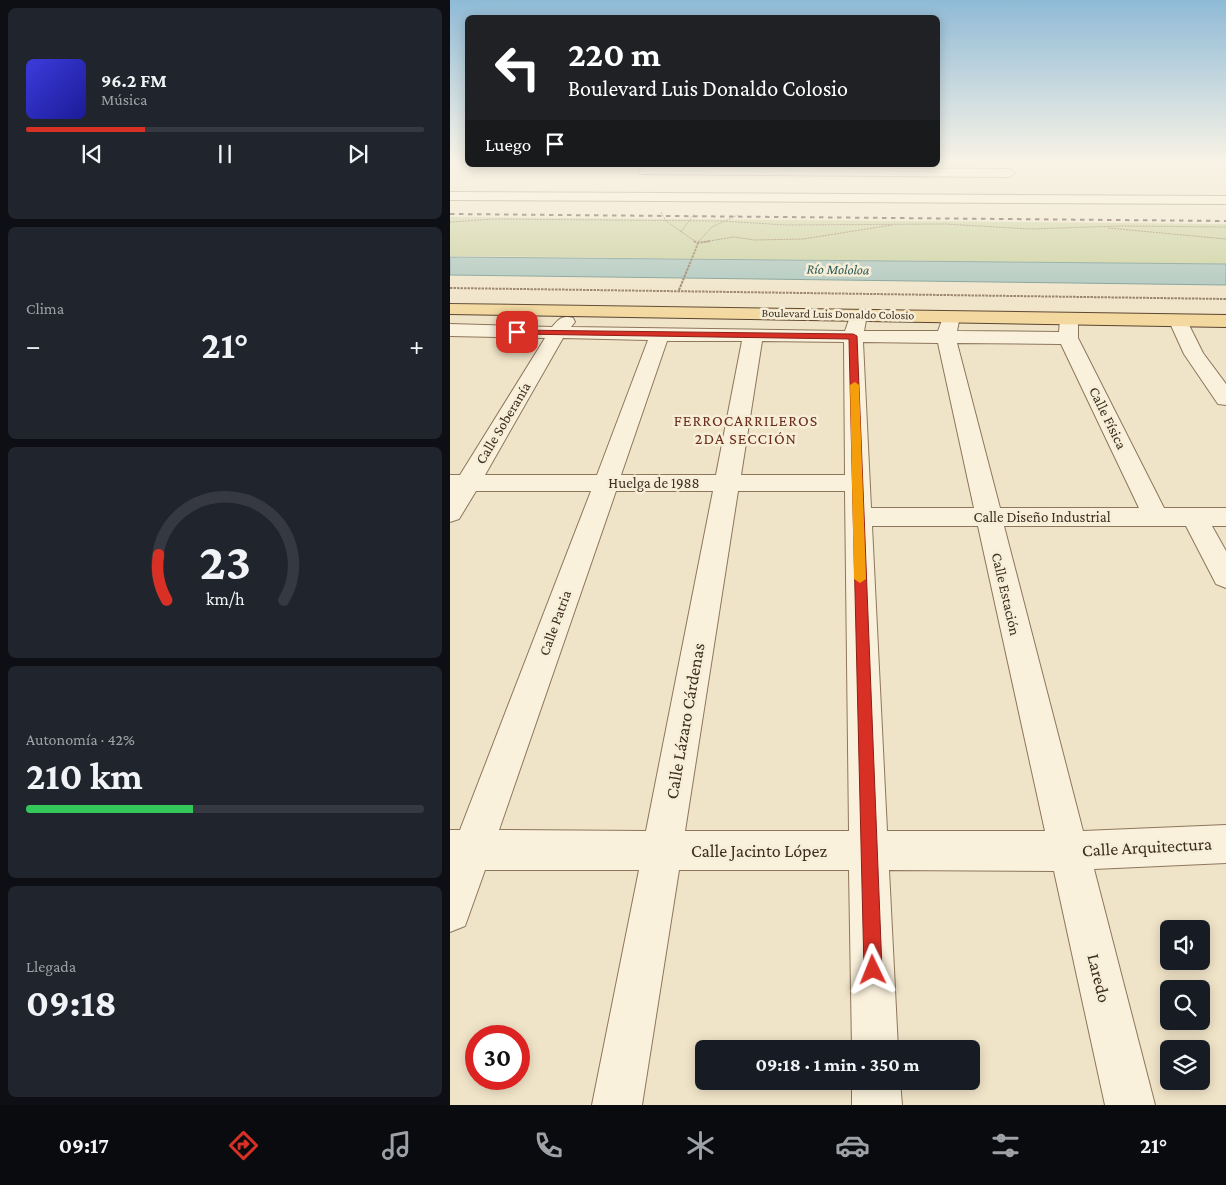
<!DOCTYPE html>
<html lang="es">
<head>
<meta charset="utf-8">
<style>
  :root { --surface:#171b24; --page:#20242c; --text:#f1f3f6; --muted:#9ea1a6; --line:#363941; --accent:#d93025 }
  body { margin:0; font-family:"Crimson Pro",serif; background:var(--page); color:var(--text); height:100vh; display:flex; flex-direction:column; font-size:19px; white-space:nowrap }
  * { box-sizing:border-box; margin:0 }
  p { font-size:16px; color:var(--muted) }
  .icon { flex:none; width:28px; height:28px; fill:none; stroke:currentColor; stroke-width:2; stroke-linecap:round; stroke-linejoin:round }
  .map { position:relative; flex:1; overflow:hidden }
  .details { display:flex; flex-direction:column; gap:8px; padding:8px; background:#0d0f14; width:450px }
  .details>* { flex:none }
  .guide { position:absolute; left:15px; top:15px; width:475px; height:152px; border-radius:8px; box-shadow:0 2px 12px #0003; background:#202124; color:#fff; overflow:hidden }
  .buttons { position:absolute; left:710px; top:920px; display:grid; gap:10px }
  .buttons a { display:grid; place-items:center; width:50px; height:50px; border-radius:8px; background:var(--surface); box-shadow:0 2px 12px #0003; font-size:25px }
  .speed { position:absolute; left:15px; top:1025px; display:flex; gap:10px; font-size:25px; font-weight:700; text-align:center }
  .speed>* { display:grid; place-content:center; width:65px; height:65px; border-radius:50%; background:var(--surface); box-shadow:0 2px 12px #0003; line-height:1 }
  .speed .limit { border:8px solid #d22; background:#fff; color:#111 }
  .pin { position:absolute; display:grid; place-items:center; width:42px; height:42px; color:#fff; margin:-21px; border-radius:10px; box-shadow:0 2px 8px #0006 }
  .me { position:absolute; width:55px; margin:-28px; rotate:358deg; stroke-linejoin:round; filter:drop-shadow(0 0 4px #0008) }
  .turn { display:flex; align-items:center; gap:18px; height:105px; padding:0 20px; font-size:22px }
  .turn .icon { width:65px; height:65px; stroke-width:2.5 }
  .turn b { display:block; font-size:35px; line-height:42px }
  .then { display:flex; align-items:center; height:48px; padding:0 20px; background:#0003; gap:10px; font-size:19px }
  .big { font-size:38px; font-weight:700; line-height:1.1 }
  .details .tile { flex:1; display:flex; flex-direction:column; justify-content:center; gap:8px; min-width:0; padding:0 18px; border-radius:8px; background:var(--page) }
  .details .dial { align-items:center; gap:0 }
  .dial svg { height:130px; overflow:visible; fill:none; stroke:var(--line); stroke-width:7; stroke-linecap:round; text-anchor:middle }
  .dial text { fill:var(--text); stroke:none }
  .song { display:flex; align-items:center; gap:15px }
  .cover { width:60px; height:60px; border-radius:8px; background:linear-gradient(135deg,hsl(240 70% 55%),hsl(240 70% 35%)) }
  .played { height:5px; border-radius:2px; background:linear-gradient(90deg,var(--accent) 30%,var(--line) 30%) }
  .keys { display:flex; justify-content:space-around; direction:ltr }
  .heat { display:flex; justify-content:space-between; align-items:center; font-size:28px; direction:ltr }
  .charge { height:8px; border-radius:4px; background:linear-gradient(90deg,#34c759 42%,var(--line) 0) }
  .trip { position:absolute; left:245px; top:1040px; width:285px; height:50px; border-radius:8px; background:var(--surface); box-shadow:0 2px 12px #0003; font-weight:700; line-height:50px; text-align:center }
  .tab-bar { display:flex; height:80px; justify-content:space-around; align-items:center; background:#090b0e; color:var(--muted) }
  .tab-bar .icon { width:35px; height:35px }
  .tab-bar .selected { color:var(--accent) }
  .tab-bar b { font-size:22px; color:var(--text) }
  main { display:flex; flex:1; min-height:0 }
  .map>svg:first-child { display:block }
  .green { fill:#c9cf9b }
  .water { fill:#a9c4bc; stroke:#6f938a }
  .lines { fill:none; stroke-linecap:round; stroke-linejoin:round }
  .minor-casing { stroke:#8d765c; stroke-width:2 }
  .major-casing { stroke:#5b4430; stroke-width:2 }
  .path-far1 { stroke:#8d765c; stroke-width:1; stroke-dasharray:2 1; stroke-linecap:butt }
  .path { stroke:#8d765c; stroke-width:2; stroke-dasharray:2.5 1; stroke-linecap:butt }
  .minor { fill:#faf1dc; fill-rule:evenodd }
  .major { fill:#f3d9a0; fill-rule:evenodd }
  .rail { stroke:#3d2e20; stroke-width:2; stroke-dasharray:4.5 4.5; stroke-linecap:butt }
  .route { fill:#d93025; stroke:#8d1f18 }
  .slow { fill:#f59e0b }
  .labels { text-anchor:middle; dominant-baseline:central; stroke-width:5; stroke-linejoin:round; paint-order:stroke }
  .far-street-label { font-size:12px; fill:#3d2e20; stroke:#f7eed8 }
  .far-water-label { font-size:14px; font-style:italic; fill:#2f5d5a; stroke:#f7eed8 }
  .street-label { font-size:15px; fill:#3d2e20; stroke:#f7eed8 }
  .neighbourhood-label { font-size:16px; letter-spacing:1px; fill:#6b2e1e; stroke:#f7eed8 }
  .near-street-label { font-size:18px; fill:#3d2e20; stroke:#f7eed8 }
</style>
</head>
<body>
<main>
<section class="details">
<div class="tile">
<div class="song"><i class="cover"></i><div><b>96.2 FM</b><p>Música</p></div></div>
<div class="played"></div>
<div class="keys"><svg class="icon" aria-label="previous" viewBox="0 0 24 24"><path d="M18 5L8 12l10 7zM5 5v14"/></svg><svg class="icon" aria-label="pause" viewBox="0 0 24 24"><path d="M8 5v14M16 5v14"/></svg><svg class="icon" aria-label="next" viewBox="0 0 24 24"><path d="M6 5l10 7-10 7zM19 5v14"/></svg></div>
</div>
<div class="tile"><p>Clima</p>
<div class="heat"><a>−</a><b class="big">21°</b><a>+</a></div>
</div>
<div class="tile dial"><svg viewBox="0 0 100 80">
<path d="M14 69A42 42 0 1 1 86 69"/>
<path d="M14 69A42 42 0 0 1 9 41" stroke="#d93025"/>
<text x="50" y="56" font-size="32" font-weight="700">23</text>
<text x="50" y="72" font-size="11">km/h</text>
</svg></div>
<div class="tile"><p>Autonomía · 42%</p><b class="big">210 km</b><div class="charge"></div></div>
<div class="tile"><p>Llegada</p><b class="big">09:18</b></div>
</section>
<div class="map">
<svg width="776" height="1105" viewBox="0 0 776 1105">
  <rect width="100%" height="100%" fill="#f0e4c8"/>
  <path class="green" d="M0 217 776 224V264L0 256Z"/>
  <path class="water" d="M0 257 776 264V285L0 275Z"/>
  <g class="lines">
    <defs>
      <path id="minor" d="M194 167 559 169 565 173 559 177 190 174 188 171Z
        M0 192 776 196V204L0 200Z
        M408 310 414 311 417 315 414 331H488L495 312H507L510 316 507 331 609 332 610 319 613 315H625L628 319V338L714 508H776V526H762L776 551V588L766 584 736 526H554L633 831 776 825V863L644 869 705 1105H655L604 871 439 870 448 1049H402L399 870H229L192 1105H142L189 870H35L15 926 0 932V830H10L141 491H26L9 519 0 522V475H10L95 338 0 336V324L102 327C109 319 112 315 123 318L125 322 121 327 395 331 402 311ZM113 338 198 340 147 475H35ZM217 341H292L266 475H171ZM312 341 394 342 395 475H291ZM413 342 488 343 524 508H421ZM507 343 611 344 689 508H550ZM166 491H263L196 831 49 830ZM288 491H395L399 831H235ZM422 526H528L595 831H437Z
        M728 315 735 317 753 353 776 384V405L768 404 734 354 719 321 721 317Z
        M402 1081H450L452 1105H402Z"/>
      <path id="major" d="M0 304 776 315V327L0 314Z"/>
    </defs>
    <use href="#minor" class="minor-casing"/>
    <use href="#major" class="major-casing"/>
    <path class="path-far1" d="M211 212 216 221 246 242
      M0 222 44 219 271 221 336 225 495 224 580 229 671 226 776 227
      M658 228 776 239
      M231 232 244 214
      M248 242 262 227 288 215
      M253 242 284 237 305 240 353 239 442 225"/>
    <path class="path" d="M244 241 247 243 261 241
      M0 288 776 299
      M229 290 249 241"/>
    <use href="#minor" class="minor"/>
    <use href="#major" class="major"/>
    <path class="rail" d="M0 214 776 221"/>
  </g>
  <linearGradient id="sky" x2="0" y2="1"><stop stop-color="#8fbad6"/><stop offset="0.51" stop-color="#f8f3e6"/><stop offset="1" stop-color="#f8f3e6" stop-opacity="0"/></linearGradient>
  <rect width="776" height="315" fill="url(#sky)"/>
  <path class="route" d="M64 330 403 334 407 336 432 970 429 976 423 979 416 976 414 970 399 339 67 334 63 332Z"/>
  <path class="slow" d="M405 382 409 385 416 579 410 583 404 579 400 385Z"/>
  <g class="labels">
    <g class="far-street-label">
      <text transform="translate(388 314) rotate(1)">Boulevard Luis Donaldo Colosio</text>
    </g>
    <g class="far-water-label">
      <text transform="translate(388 269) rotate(1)">Río Mololoa</text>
    </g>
    <g class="street-label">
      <text transform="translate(658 418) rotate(64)">Calle Física</text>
      <text transform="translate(53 423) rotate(-59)">Calle Soberanía</text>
      <text x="204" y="483">Huelga de 1988</text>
      <text x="592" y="517">Calle Diseño Industrial</text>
      <text transform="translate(556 594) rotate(77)">Calle Estación</text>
      <text transform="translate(105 623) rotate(-70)">Calle Patria</text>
    </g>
    <g class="neighbourhood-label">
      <text x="296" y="420">FERROCARRILEROS<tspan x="296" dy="18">2DA SECCIÓN</tspan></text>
    </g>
    <g class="near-street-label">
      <text transform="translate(235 721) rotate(-80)">Calle Lázaro Cárdenas</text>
      <text transform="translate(697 847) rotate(-3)">Calle Arquitectura</text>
      <text x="309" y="851">Calle Jacinto López</text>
      <text transform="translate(649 978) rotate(76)">Laredo</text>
    </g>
  </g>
</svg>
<div class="buttons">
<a><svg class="icon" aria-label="sound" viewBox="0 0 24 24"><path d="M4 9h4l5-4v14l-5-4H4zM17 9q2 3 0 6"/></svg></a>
<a><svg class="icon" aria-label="search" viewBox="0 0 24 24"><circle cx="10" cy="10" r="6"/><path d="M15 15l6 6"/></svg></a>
<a><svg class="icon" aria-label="layers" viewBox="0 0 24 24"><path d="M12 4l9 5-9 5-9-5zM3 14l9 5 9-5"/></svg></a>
</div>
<div class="speed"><div class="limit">30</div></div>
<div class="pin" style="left:67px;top:332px;background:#d93025"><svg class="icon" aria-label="arrive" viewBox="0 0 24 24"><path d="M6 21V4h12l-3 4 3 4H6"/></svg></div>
<svg class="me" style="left:423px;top:970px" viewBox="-20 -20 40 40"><path d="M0-17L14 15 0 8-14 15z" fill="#d93025" stroke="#fff" stroke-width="4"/></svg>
<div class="trip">09:18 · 1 min · 350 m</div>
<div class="guide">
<div class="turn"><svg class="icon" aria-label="left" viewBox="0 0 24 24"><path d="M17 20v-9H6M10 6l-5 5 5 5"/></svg><div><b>220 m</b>Boulevard Luis Donaldo Colosio</div></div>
<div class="then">Luego<svg class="icon" aria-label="arrive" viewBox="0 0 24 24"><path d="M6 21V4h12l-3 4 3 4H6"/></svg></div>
</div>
</div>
</main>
<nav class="tab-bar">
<b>09:17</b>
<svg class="icon selected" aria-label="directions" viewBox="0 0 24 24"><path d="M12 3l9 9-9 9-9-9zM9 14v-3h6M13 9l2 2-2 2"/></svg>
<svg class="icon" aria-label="music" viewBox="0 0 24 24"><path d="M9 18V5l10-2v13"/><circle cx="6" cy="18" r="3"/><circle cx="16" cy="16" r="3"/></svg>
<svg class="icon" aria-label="phone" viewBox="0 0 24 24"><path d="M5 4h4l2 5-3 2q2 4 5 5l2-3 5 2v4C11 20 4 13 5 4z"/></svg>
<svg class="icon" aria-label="climate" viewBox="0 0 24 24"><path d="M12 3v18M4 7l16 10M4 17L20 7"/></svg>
<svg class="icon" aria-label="car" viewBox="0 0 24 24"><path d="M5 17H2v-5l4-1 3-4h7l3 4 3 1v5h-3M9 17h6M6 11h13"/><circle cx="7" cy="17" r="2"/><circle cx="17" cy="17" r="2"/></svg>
<svg class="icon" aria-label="filters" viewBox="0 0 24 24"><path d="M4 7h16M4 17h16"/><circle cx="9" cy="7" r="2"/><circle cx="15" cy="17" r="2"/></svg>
<b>21°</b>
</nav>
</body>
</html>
